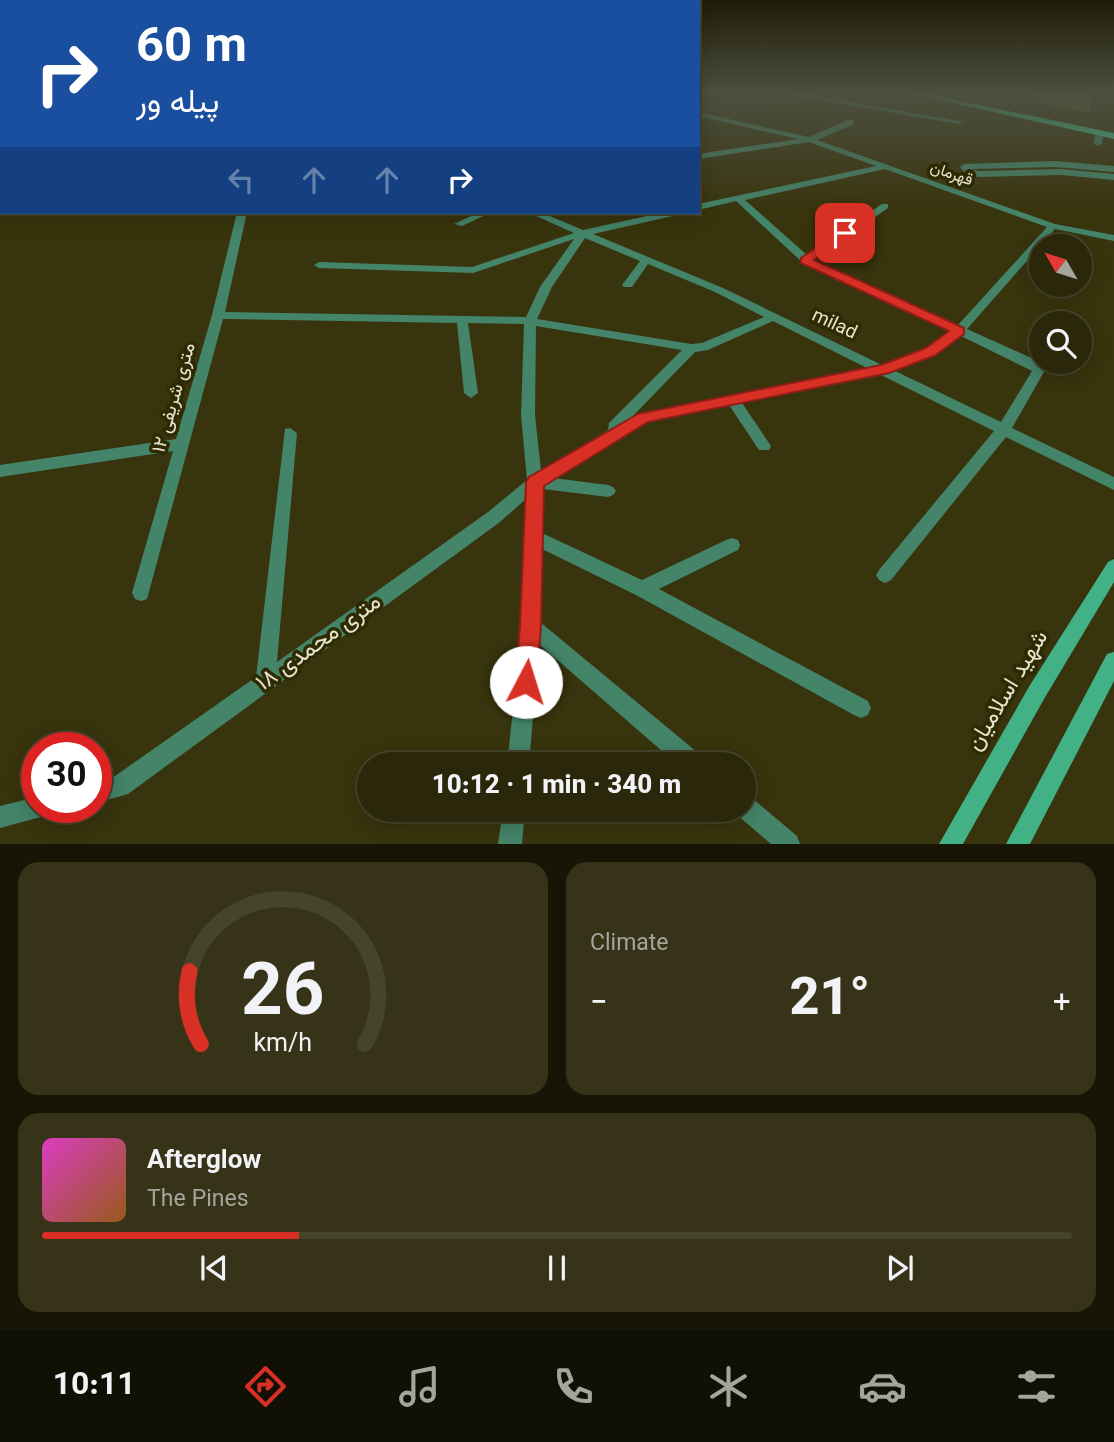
<!DOCTYPE html>
<html lang="en">
<head>
<meta charset="utf-8">
<style>
  :root { --surface:#2a270a; --page:#363318; --text:#f1f3f6; --muted:#a5a59c; --line:#46442b; --accent:#d93025 }
  body { margin:0; font-family:Georgia,Vazirmatn,serif; background:var(--page); color:var(--text); height:100vh; display:flex; flex-direction:column; font-size:26px; white-space:nowrap }
  * { box-sizing:border-box; margin:0 }
  p { font-size:23px; color:var(--muted) }
  .icon { flex:none; width:38px; height:38px; fill:none; stroke:currentColor; stroke-width:2; stroke-linecap:round; stroke-linejoin:round }
  .map { position:relative; height:844px; overflow:hidden }
  .sheet { display:flex; flex-direction:column; gap:18px; padding:18px; background:#171506; flex:1 }
  .sheet>* { flex:none }
  .guide { position:absolute; left:0px; top:0px; width:700px; height:214px; box-shadow:0 4px 18px #0003,0 0 0 2px var(--line); background:#1a4fa0; color:#fff; overflow:hidden }
  .needle { width:46px; rotate:309deg }
  .controls { position:absolute; left:1029px; top:234px; display:grid; gap:14px }
  .controls a { display:grid; place-items:center; width:63px; height:63px; border-radius:50%; background:var(--surface); box-shadow:0 4px 18px #0003,0 0 0 2px var(--line); font-size:35px }
  .speed { position:absolute; left:21px; top:732px; display:flex; gap:14px; font-size:35px; font-weight:700; text-align:center }
  .speed>* { display:grid; place-content:center; width:91px; height:91px; border-radius:50%; background:var(--surface); box-shadow:0 4px 18px #0003,0 0 0 2px var(--line); line-height:1 }
  .speed .limit { border:10px solid #d22; background:#fff; color:#111 }
  .pin { position:absolute; display:grid; place-items:center; width:60px; height:60px; color:#fff; margin:-30px; border-radius:14px; box-shadow:0 4px 10px #0006 }
  .me { position:absolute; width:77px; margin:-38px; rotate:5deg; stroke-linejoin:round; filter:drop-shadow(0 0 5px #0008) }
  .turn { display:flex; align-items:center; gap:24px; height:147px; padding:0 21px; font-size:32px }
  .turn .icon { width:91px; height:91px; stroke-width:2.5 }
  .turn b { display:block; font-size:49px; line-height:60px }
  .lanes { display:flex; align-items:center; height:66px; padding:0 21px; background:#0003; justify-content:center; gap:35px; direction:ltr }
  .lanes .off { opacity:.35 }
  .big { font-size:52px; font-weight:800; line-height:1.1 }
  .sheet .tile { flex:1; display:flex; flex-direction:column; justify-content:center; gap:10px; min-width:0; padding:0 24px; border-radius:21px; background:var(--page) }
  .sheet .dial { align-items:center; gap:0 }
  .dial svg { height:182px; overflow:visible; fill:none; stroke:var(--line); stroke-width:7; stroke-linecap:round; text-anchor:middle }
  .dial text { fill:var(--text); stroke:none }
  .song { display:flex; align-items:center; gap:21px }
  .cover { width:84px; height:84px; border-radius:10px; background:linear-gradient(135deg,hsl(310 70% 55%),hsl(30 70% 35%)) }
  .played { height:7px; border-radius:4px; background:linear-gradient(90deg,var(--accent) 25%,var(--line) 25%) }
  .keys { display:flex; justify-content:space-around; direction:ltr }
  .heat { display:flex; justify-content:space-between; align-items:center; font-size:38px; direction:ltr }
  .sheet .tiles { flex:1; display:grid; gap:18px; grid-template-columns:1fr 1fr }
  .tile:last-child { grid-column:span 2 }
  .trip { position:absolute; left:357px; top:752px; width:399px; height:70px; border-radius:35px; background:var(--surface); box-shadow:0 4px 18px #0003,0 0 0 2px var(--line); font-weight:800; line-height:70px; text-align:center }
  .tab-bar { display:flex; height:112px; justify-content:space-around; align-items:center; background:#111004; color:var(--muted) }
  .tab-bar .icon { width:49px; height:49px }
  .tab-bar .current { color:var(--accent) }
  .tab-bar b { font-size:32px; color:var(--text) }
  .map>svg:first-child { display:block }
  .building { fill:#6a5935 }
  .lines { fill:none; stroke-linecap:round; stroke-linejoin:round }
  .minor { fill:#448469; fill-rule:evenodd }
  .secondary { fill:#42b186; fill-rule:evenodd }
  .primary { fill:#3ad49d; fill-rule:evenodd }
  .route { fill:#d93025; stroke:#8d1f18; stroke-width:2 }
  .labels { text-anchor:middle; dominant-baseline:central; stroke-width:7; stroke-linejoin:round; paint-order:stroke }
  .far-street-label { font-size:16px; fill:#e4e3ce; stroke:#2e2a02 }
  .street-label { font-size:19px; fill:#e4e3ce; stroke:#2e2a02 }
  .near-street-label { font-size:23px; fill:#e4e3ce; stroke:#2e2a02 }
</style>
</head>
<body>
<div class="map">
<svg width="1114" height="844" viewBox="0 0 1114 844">
  <rect width="100%" height="100%" fill="#38340d"/>
  <path class="building" d="M1036 94H1091V113L1035 101Z"/>
  <g class="lines">
    <path class="minor" d="M794 94H807L963 122 959 124 797 96Z
      M0 110H2V114H0Z
      M698 112 809 137 848 120H854V124L817 140 1055 224 1114 235V241L1055 229 967 329 1038 361 1045 370 1012 428 1114 477V490L1006 437 891 580 885 583 879 580 876 575 879 570 994 431 879 374 742 403 771 446 769 450H759L729 405 646 422 632 429 553 478 608 485 613 487 616 491 613 495 608 497 543 489 542 533 642 580 726 540 732 538 738 540 740 545 738 550 659 589 868 701 871 708 868 715 861 718 854 715 636 595 542 549 540 622 703 757 706 765H678L539 644 529 765H507L522 626 527 498 500 522 128 794 96 803V781L115 776 256 677 285 429 290 428 297 433 277 662 488 512 527 480 521 415 524 324 468 323 478 393 471 398 464 393 457 323 223 319 147 599 141 601 135 599 132 593 173 451 0 477V465L176 439 212 315 237 212H247L225 312 526 317 540 287 574 239 473 273 319 268 314 265 319 262 472 267 574 233 527 212H540L583 230 665 212H682L677 215 593 234 723 288 882 365 927 348 951 331 802 262 736 201 698 210V204L876 166 809 142 698 159V154L798 139 698 116ZM885 169 1047 227 958 325 814 260 888 208V204H882L807 255 745 200ZM585 238 640 261 622 285 624 287H632L648 264 715 292 764 317 702 343 691 344 537 319 552 287ZM773 321 867 368 643 413 632 417 695 352 708 350ZM536 326 682 350 609 423 608 430 541 471 535 415ZM961 336 1032 371 1001 422 893 370 935 354Z
      M1099 131 1103 133 1102 144 1098 146 1094 144 1095 133Z
      M0 135H2L0 140Z
      M1055 161 1114 166V172L1055 167 971 169 979 171 1062 169 1114 174V180L1062 175 979 177 966 174 960 167 964 164Z
      M0 186H2V192H0Z
      M480 212H492L462 226 454 224Z
      M744 795 752 798 797 836 800 844H771L736 814 735 810H744Z
      M37 797V807H51L48 815 0 828V806Z
      M503 810H525L522 844H498Z"/>
    <path class="secondary" d="M1114 559V582L1044 699 963 844H939L1030 685 1108 562Z
      M1114 652V681L1030 844H1006L1107 654Z"/>
    <path class="primary" d="M913 94H927L1114 133V139Z"/>
  </g>
  <linearGradient id="sky" x2="0" y2="1"><stop stop-color="#1f1d07"/><stop offset="0.44" stop-color="#4d5040"/><stop offset="1" stop-color="#4d5040" stop-opacity="0"/></linearGradient>
  <rect width="1114" height="212" fill="url(#sky)"/>
  <path class="route" d="M841 231 851 233 814 260 964 328V334L936 355 889 373 648 422 544 486 541 626 537 682 534 690 526 693 518 690 515 682 520 626 526 482 529 477 638 414 881 365 926 348 949 331 801 263V258Z"/>
  <g class="labels">
    <g class="far-street-label">
      <text transform="translate(951 175) rotate(19)">قهرمان</text>
    </g>
    <g class="street-label">
      <text transform="translate(834 325) rotate(25)">milad</text>
      <text transform="translate(175 398) rotate(-74)">۱۲ متری شریفی</text>
    </g>
    <g class="near-street-label">
      <text transform="translate(319 643) rotate(-36)">۱۸ متری محمدی</text>
      <text transform="translate(1008 691) rotate(-59)">شهید اسلامیان</text>
    </g>
  </g>
</svg>
<div class="controls">
<a><svg class="needle" viewBox="-14 -14 28 28"><path d="M0-13l5 13h-10z" fill="#e53935"/><path d="M0 13l5-13h-10z" fill="#a5a59c"/></svg></a>
<a><svg class="icon" aria-label="search" viewBox="0 0 24 24"><circle cx="10" cy="10" r="6"/><path d="M15 15l6 6"/></svg></a>
</div>
<div class="speed"><div class="limit">30</div></div>
<div class="pin" style="left:845px;top:233px;background:#d93025"><svg class="icon" aria-label="arrive" viewBox="0 0 24 24"><path d="M6 21V4h12l-3 4 3 4H6"/></svg></div>
<svg class="me" style="left:526px;top:682px" viewBox="-20 -20 40 40"><circle r="19" fill="#fff"/><path d="M0-13L10 11 0 6-10 11z" fill="#d93025"/></svg>
<div class="trip">10:12 · 1 min · 340 m</div>
<div class="guide">
<div class="turn"><svg class="icon" aria-label="right" viewBox="0 0 24 24"><path d="M7 20v-9h11M14 6l5 5-5 5"/></svg><div><b>60 m</b>پیله ور</div></div>
<div class="lanes"><svg class="icon off" aria-label="left" viewBox="0 0 24 24"><path d="M17 20v-9H6M10 6l-5 5 5 5"/></svg><svg class="icon off" aria-label="ahead" viewBox="0 0 24 24"><path d="M12 20V5M6 11l6-6 6 6"/></svg><svg class="icon off" aria-label="ahead" viewBox="0 0 24 24"><path d="M12 20V5M6 11l6-6 6 6"/></svg><svg class="icon" aria-label="right" viewBox="0 0 24 24"><path d="M7 20v-9h11M14 6l5 5-5 5"/></svg></div>
</div>
</div>
<section class="sheet">
<div class="tiles">
<div class="tile dial"><svg viewBox="0 0 100 80">
<path d="M14 69A42 42 0 1 1 86 69"/>
<path d="M14 69A42 42 0 0 1 9 37" stroke="#d93025"/>
<text x="50" y="56" font-size="32" font-weight="700">26</text>
<text x="50" y="72" font-size="11">km/h</text>
</svg></div>
<div class="tile"><p>Climate</p>
<div class="heat"><a>−</a><b class="big">21°</b><a>+</a></div>
</div>
<div class="tile">
<div class="song"><i class="cover"></i><div><b>Afterglow</b><p>The Pines</p></div></div>
<div class="played"></div>
<div class="keys"><svg class="icon" aria-label="previous" viewBox="0 0 24 24"><path d="M18 5L8 12l10 7zM5 5v14"/></svg><svg class="icon" aria-label="pause" viewBox="0 0 24 24"><path d="M8 5v14M16 5v14"/></svg><svg class="icon" aria-label="next" viewBox="0 0 24 24"><path d="M6 5l10 7-10 7zM19 5v14"/></svg></div>
</div>
</div>
</section>
<nav class="tab-bar">
<b>10:11</b>
<svg class="icon current" aria-label="directions" viewBox="0 0 24 24"><path d="M12 3l9 9-9 9-9-9zM9 14v-3h6M13 9l2 2-2 2"/></svg>
<svg class="icon" aria-label="music" viewBox="0 0 24 24"><path d="M9 18V5l10-2v13"/><circle cx="6" cy="18" r="3"/><circle cx="16" cy="16" r="3"/></svg>
<svg class="icon" aria-label="phone" viewBox="0 0 24 24"><path d="M5 4h4l2 5-3 2q2 4 5 5l2-3 5 2v4C11 20 4 13 5 4z"/></svg>
<svg class="icon" aria-label="climate" viewBox="0 0 24 24"><path d="M12 3v18M4 7l16 10M4 17L20 7"/></svg>
<svg class="icon" aria-label="car" viewBox="0 0 24 24"><path d="M5 17H2v-5l4-1 3-4h7l3 4 3 1v5h-3M9 17h6M6 11h13"/><circle cx="7" cy="17" r="2"/><circle cx="17" cy="17" r="2"/></svg>
<svg class="icon" aria-label="filters" viewBox="0 0 24 24"><path d="M4 7h16M4 17h16"/><circle cx="9" cy="7" r="2"/><circle cx="15" cy="17" r="2"/></svg>
</nav>
</body>
</html>
